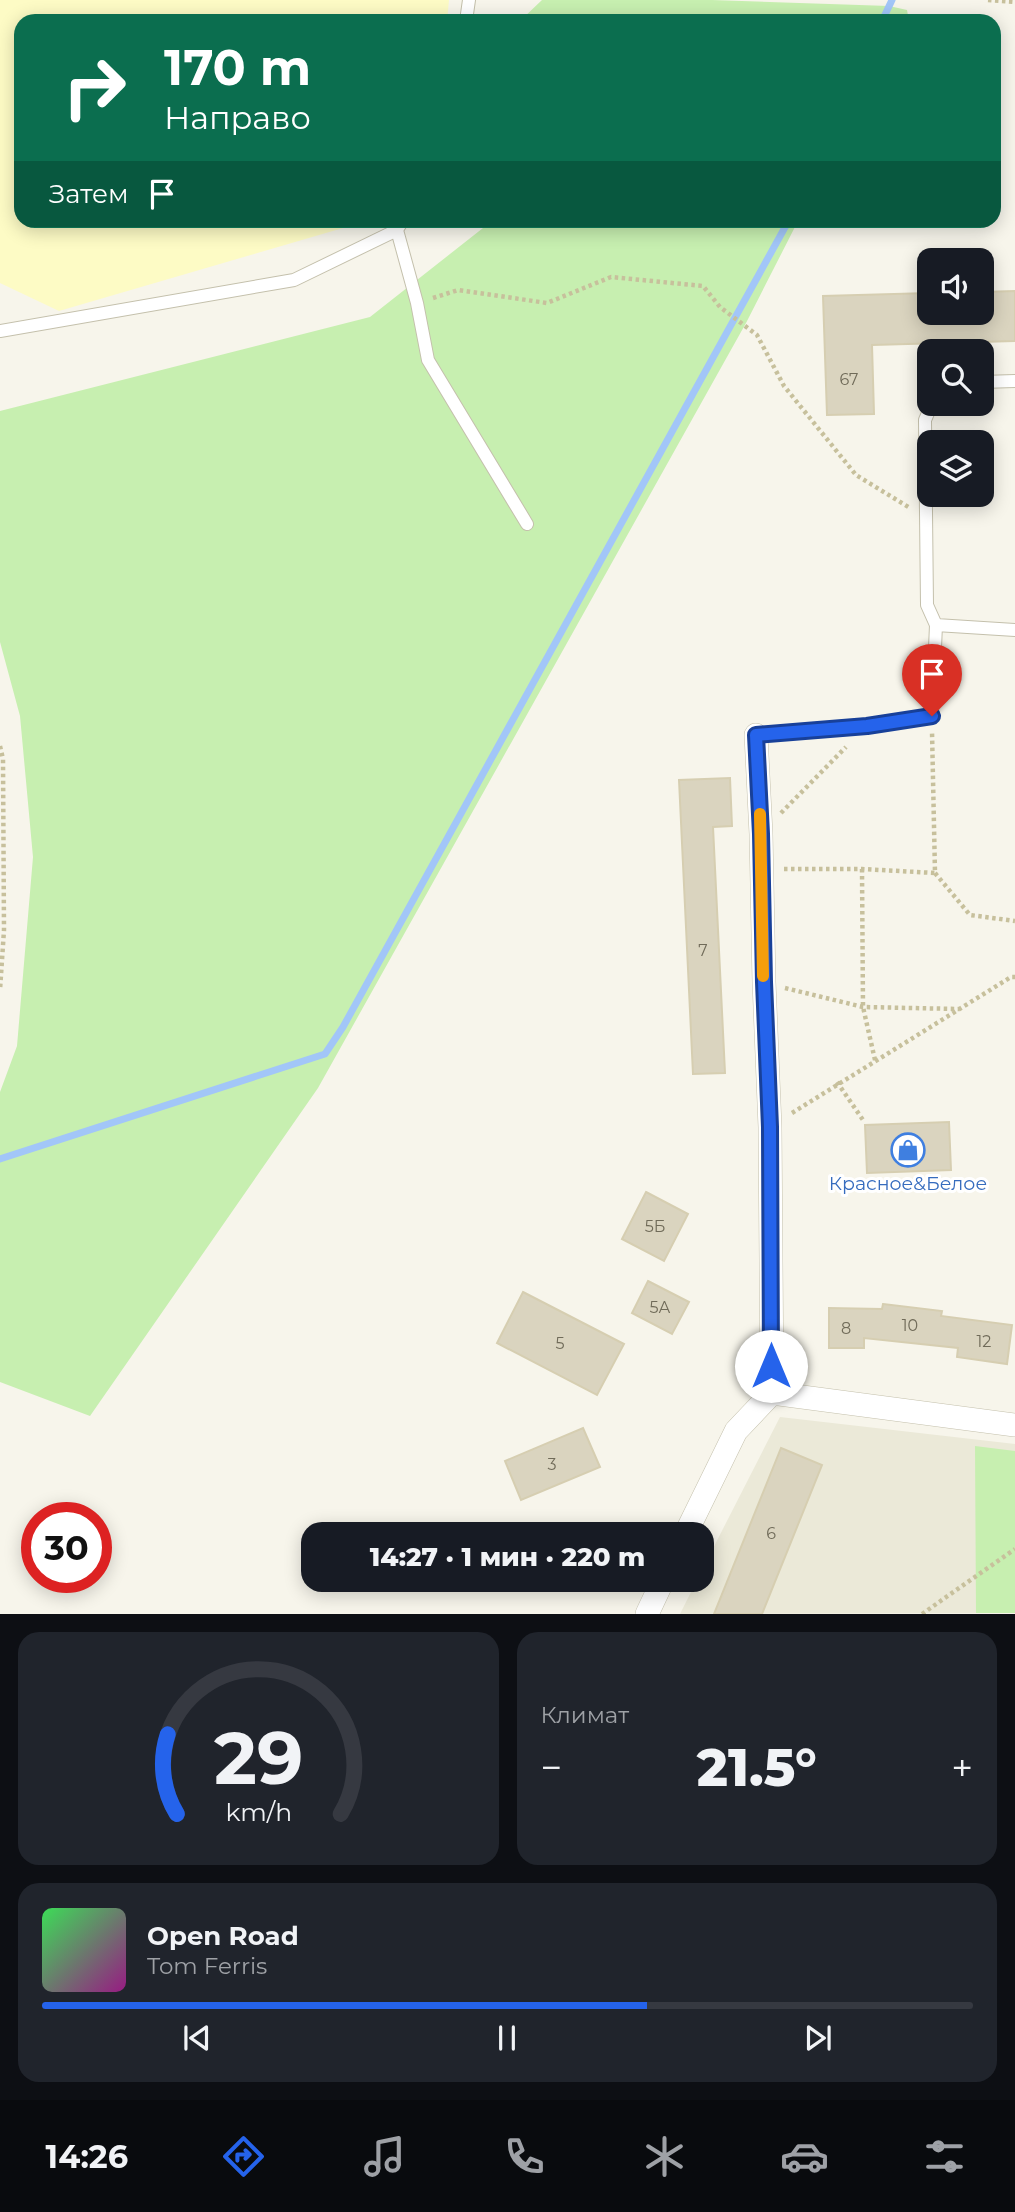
<!DOCTYPE html>
<html lang="ru">
<head>
<meta charset="utf-8">
<style>
  :root { --surface:#171b24; --page:#20242c; --text:#f1f3f6; --muted:#9ea1a6; --line:#363941; --accent:#2563eb }
  body { margin:0; font-family:Montserrat,sans-serif; background:var(--page); color:var(--text); height:100vh; display:flex; flex-direction:column; font-size:26px; white-space:nowrap }
  * { box-sizing:border-box; margin:0 }
  p { font-size:23px; color:var(--muted) }
  .icon { flex:none; width:38px; height:38px; fill:none; stroke:currentColor; stroke-width:2; stroke-linecap:round; stroke-linejoin:round }
  .map { position:relative; height:1614px; overflow:hidden }
  .sheet { display:flex; flex-direction:column; gap:18px; padding:18px; background:#0d0f14; flex:1 }
  .sheet>* { flex:none }
  .guide { position:absolute; left:14px; top:14px; width:987px; height:214px; border-radius:21px; box-shadow:0 4px 18px #0003; background:#0b6e4f; color:#fff; overflow:hidden }
  .tools { position:absolute; left:917px; top:248px; display:grid; gap:14px }
  .tools a { display:grid; place-items:center; width:77px; height:77px; border-radius:14px; background:var(--surface); box-shadow:0 4px 18px #0003; font-size:35px }
  .speed { position:absolute; left:21px; top:1502px; display:flex; gap:14px; font-size:35px; font-weight:700; text-align:center }
  .speed>* { display:grid; place-content:center; width:91px; height:91px; border-radius:50%; background:var(--surface); box-shadow:0 4px 18px #0003; line-height:1 }
  .speed .limit { border:10px solid #d22; background:#fff; color:#111 }
  .pin { position:absolute; display:grid; place-items:center; width:60px; height:60px; color:#fff; margin:-72px -30px; border-radius:50% 50% 50% 0; rotate:-45deg; box-shadow:0 0 7px #0007 }
  .pin .icon { rotate:45deg }
  .me { position:absolute; width:77px; margin:-38px; rotate:0deg; stroke-linejoin:round; filter:drop-shadow(0 0 5px #0008) }
  .turn { display:flex; align-items:center; gap:24px; height:147px; padding:0 35px; font-size:32px }
  .turn .icon { width:91px; height:91px; stroke-width:2.5 }
  .turn b { display:block; font-size:49px; line-height:60px }
  .then { display:flex; align-items:center; height:66px; padding:0 35px; background:#0003; gap:14px; font-size:26px }
  .big { font-size:52px; font-weight:800; line-height:1.1 }
  .sheet .widget { flex:1; display:flex; flex-direction:column; justify-content:center; gap:10px; min-width:0; padding:0 24px; border-radius:21px; background:var(--page) }
  .sheet .dial { align-items:center; gap:0 }
  .dial svg { height:182px; overflow:visible; fill:none; stroke:var(--line); stroke-width:7; stroke-linecap:round; text-anchor:middle }
  .dial text { fill:var(--text); stroke:none }
  .song { display:flex; align-items:center; gap:21px }
  .cover { width:84px; height:84px; border-radius:10px; background:linear-gradient(135deg,hsl(130 70% 55%),hsl(310 70% 35%)) }
  .played { height:7px; border-radius:4px; background:linear-gradient(90deg,var(--accent) 65%,var(--line) 65%) }
  .keys { display:flex; justify-content:space-around; direction:ltr }
  .heat { display:flex; justify-content:space-between; align-items:center; font-size:38px; direction:ltr }
  .sheet .tiles { flex:1; display:grid; gap:18px; grid-template-columns:1fr 1fr }
  .widget:last-child { grid-column:span 2 }
  .trip { position:absolute; left:301px; top:1522px; width:413px; height:70px; border-radius:21px; background:var(--surface); box-shadow:0 4px 18px #0003; font-weight:800; line-height:70px; text-align:center }
  .tabs { display:flex; height:112px; justify-content:space-around; align-items:center; background:#090b0e; color:var(--muted) }
  .tabs .icon { width:49px; height:49px }
  .tabs .on { color:var(--accent) }
  .tabs b { font-size:32px; color:var(--text) }
  .map>svg:first-child { display:block }
  .residential { fill:#ebe9d8 }
  .green { fill:#c7efb0 }
  .sand { fill:#fdfbc5 }
  .lines { fill:none; stroke-linecap:round; stroke-linejoin:round }
  .stream { stroke:#a2c6f8; stroke-width:7 }
  .building { fill:#dad4bf; stroke:#d6ceb1; stroke-width:2 }
  .lane-casing { stroke:#c4c0ac; stroke-width:14 }
  .street-casing { stroke:#c4c0ac; stroke-width:24 }
  .path { stroke:#c7c09c; stroke-width:4.5; stroke-dasharray:3.5 3.5; stroke-linecap:butt }
  .lane { stroke:#fff; stroke-width:12 }
  .street { stroke:#fff; stroke-width:23 }
  .route-casing { stroke:#184099; stroke-width:18 }
  .route { stroke:#2563eb; stroke-width:12 }
  .slow { stroke:#f59e0b; stroke-width:12 }
  .labels { text-anchor:middle; dominant-baseline:central; stroke-width:6; stroke-linejoin:round; paint-order:stroke }
  .number-label { font-size:16px; fill:#706b59 }
  .shop-label { font-size:19px; fill:#366cbe; stroke:#fff }
</style>
</head>
<body>
<div class="map">
<svg width="1015" height="1614" viewBox="0 0 1015 1614">
  <rect width="100%" height="100%" fill="#f7f5eb"/>
  <path class="residential" d="M780 1417 1015 1444V1613L680 1614 697 1580H702V1570Z"/>
  <path class="green" d="M542 0H712L889 6 907 10 909 21H520Z
    M484 221H798L746 323 318 1088 90 1416 0 1382V1092L17 1046 33 857 20 716 0 642V411L370 317 483 228Z
    M975 1446 1015 1451V1613H976Z"/>
  <path class="sand" d="M0 0H449L447 21H21V220L367 221 59 311 0 283Z"/>
  <g class="lines">
    <path class="stream" d="M882 21 892 0
      M0 1159 325 1054 343 1027 789 220"/>
  </g>
  <path class="building" d="M1015 291V341L872 345 874 414 827 415 823 296 929 293V313H982V292Z
    M730 778 732 826 713 827 725 1073 693 1074 679 780Z
    M949 1122 951 1170 867 1173 865 1125Z
    M646 1192 688 1214 664 1261 622 1239Z
    M648 1281 689 1302 672 1334 632 1313Z
    M523 1292 624 1344 597 1395 497 1343Z
    M883 1304 942 1311 941 1316 1012 1325 1007 1364 957 1357 958 1348 864 1338V1348H829V1308L882 1309Z
    M583 1428 600 1467 521 1500 505 1461Z
    M781 1448 822 1465 762 1614H714Z"/>
  <g class="lines">
    <defs>
      <path id="lane" d="M466 21 469 0
        M397 230 417 303 428 360 527 524
        M0 331 294 280 397 230 403 220
        M982 382 1015 381
        M932 404 925 420 927 605 936 625
        M756 735 867 727 932 716 936 625 1015 630"/>
      <path id="street" d="M772 1393 1015 1425
        M685 1535 736 1431 772 1393 770 1127 764 982 761 834 756 735
        M647 1614 663 1580"/>
    </defs>
    <use href="#lane" class="lane-casing"/>
    <use href="#street" class="street-casing"/>
    <path class="path" d="M988 0 1015 2
      M433 298 458 290 547 303 611 277 703 286 720 307 757 335 784 386 856 475 910 508
      M0 746 3 759 4 930 0 990
      M781 813 846 747
      M784 869H862L935 873 932 731
      M862 869 863 1007 875 1060
      M935 873 970 915 1015 921
      M785 988 863 1007 959 1009
      M837 1082 863 1120
      M792 1113 1011 977H1015
      M922 1614 1015 1549"/>
    <use href="#lane" class="lane"/>
    <use href="#street" class="street"/>
  </g>
  <g class="lines">
    <defs>
      <path id="route" d="M771 1366 770 1127 764 982 761 834 756 735 867 726 932 716"/>
    </defs>
    <use href="#route" class="route-casing"/>
    <use href="#route" class="route"/>
    <path class="slow" d="M760 814 763 976"/>
  </g>
  <defs>
    <symbol id="shop-ring" viewBox="-11 -11 22 22"><circle r="9.5" fill="#fff" stroke="#3f7fe0" stroke-width="1.5"/><path d="M-5-2.5h2.3a2.7 3.5 0 0 1 5.4 0H5L5.5 6h-11ZM-1.5-2.5h3a1.5 2.3 0 0 0-3 0Z" fill="#3f7fe0"/></symbol>
  </defs>
  <g fill-rule="evenodd">
    <use href="#shop-ring" x="889" y="1131" width="38" height="38"/>
  </g>
  <g class="labels">
    <g class="number-label">
      <text x="849" y="379">67</text>
      <text x="703" y="950">7</text>
      <text x="655" y="1226">5Б</text>
      <text x="660" y="1307">5А</text>
      <text x="910" y="1325">10</text>
      <text x="846" y="1328">8</text>
      <text x="984" y="1341">12</text>
      <text x="560" y="1343">5</text>
      <text x="552" y="1464">3</text>
      <text x="771" y="1533">6</text>
    </g>
    <g class="shop-label">
      <text x="908" y="1183">Красное&amp;Белое</text>
    </g>
  </g>
</svg>
<div class="tools">
<a><svg class="icon" aria-label="sound" viewBox="0 0 24 24"><path d="M4 9h4l5-4v14l-5-4H4zM17 9q2 3 0 6"/></svg></a>
<a><svg class="icon" aria-label="search" viewBox="0 0 24 24"><circle cx="10" cy="10" r="6"/><path d="M15 15l6 6"/></svg></a>
<a><svg class="icon" aria-label="layers" viewBox="0 0 24 24"><path d="M12 4l9 5-9 5-9-5zM3 14l9 5 9-5"/></svg></a>
</div>
<div class="speed"><div class="limit">30</div></div>
<div class="pin" style="left:932px;top:716px;background:#d93025"><svg class="icon" aria-label="arrive" viewBox="0 0 24 24"><path d="M6 21V4h12l-3 4 3 4H6"/></svg></div>
<svg class="me" style="left:771px;top:1366px" viewBox="-20 -20 40 40"><circle r="19" fill="#fff"/><path d="M0-13L10 11 0 6-10 11z" fill="#2563eb"/></svg>
<div class="trip">14:27 · 1 мин · 220 m</div>
<div class="guide">
<div class="turn"><svg class="icon" aria-label="right" viewBox="0 0 24 24"><path d="M7 20v-9h11M14 6l5 5-5 5"/></svg><div><b>170 m</b>Направо</div></div>
<div class="then">Затем<svg class="icon" aria-label="arrive" viewBox="0 0 24 24"><path d="M6 21V4h12l-3 4 3 4H6"/></svg></div>
</div>
</div>
<section class="sheet">
<div class="tiles">
<div class="widget dial"><svg viewBox="0 0 100 80">
<path d="M14 69A42 42 0 1 1 86 69"/>
<path d="M14 69A42 42 0 0 1 10 34" stroke="#2563eb"/>
<text x="50" y="56" font-size="32" font-weight="700">29</text>
<text x="50" y="72" font-size="11">km/h</text>
</svg></div>
<div class="widget"><p>Климат</p>
<div class="heat"><a>−</a><b class="big">21.5°</b><a>+</a></div>
</div>
<div class="widget">
<div class="song"><i class="cover"></i><div><b>Open Road</b><p>Tom Ferris</p></div></div>
<div class="played"></div>
<div class="keys"><svg class="icon" aria-label="previous" viewBox="0 0 24 24"><path d="M18 5L8 12l10 7zM5 5v14"/></svg><svg class="icon" aria-label="pause" viewBox="0 0 24 24"><path d="M8 5v14M16 5v14"/></svg><svg class="icon" aria-label="next" viewBox="0 0 24 24"><path d="M6 5l10 7-10 7zM19 5v14"/></svg></div>
</div>
</div>
</section>
<nav class="tabs">
<b>14:26</b>
<svg class="icon on" aria-label="directions" viewBox="0 0 24 24"><path d="M12 3l9 9-9 9-9-9zM9 14v-3h6M13 9l2 2-2 2"/></svg>
<svg class="icon" aria-label="music" viewBox="0 0 24 24"><path d="M9 18V5l10-2v13"/><circle cx="6" cy="18" r="3"/><circle cx="16" cy="16" r="3"/></svg>
<svg class="icon" aria-label="phone" viewBox="0 0 24 24"><path d="M5 4h4l2 5-3 2q2 4 5 5l2-3 5 2v4C11 20 4 13 5 4z"/></svg>
<svg class="icon" aria-label="climate" viewBox="0 0 24 24"><path d="M12 3v18M4 7l16 10M4 17L20 7"/></svg>
<svg class="icon" aria-label="car" viewBox="0 0 24 24"><path d="M5 17H2v-5l4-1 3-4h7l3 4 3 1v5h-3M9 17h6M6 11h13"/><circle cx="7" cy="17" r="2"/><circle cx="17" cy="17" r="2"/></svg>
<svg class="icon" aria-label="filters" viewBox="0 0 24 24"><path d="M4 7h16M4 17h16"/><circle cx="9" cy="7" r="2"/><circle cx="15" cy="17" r="2"/></svg>
</nav>
</body>
</html>
